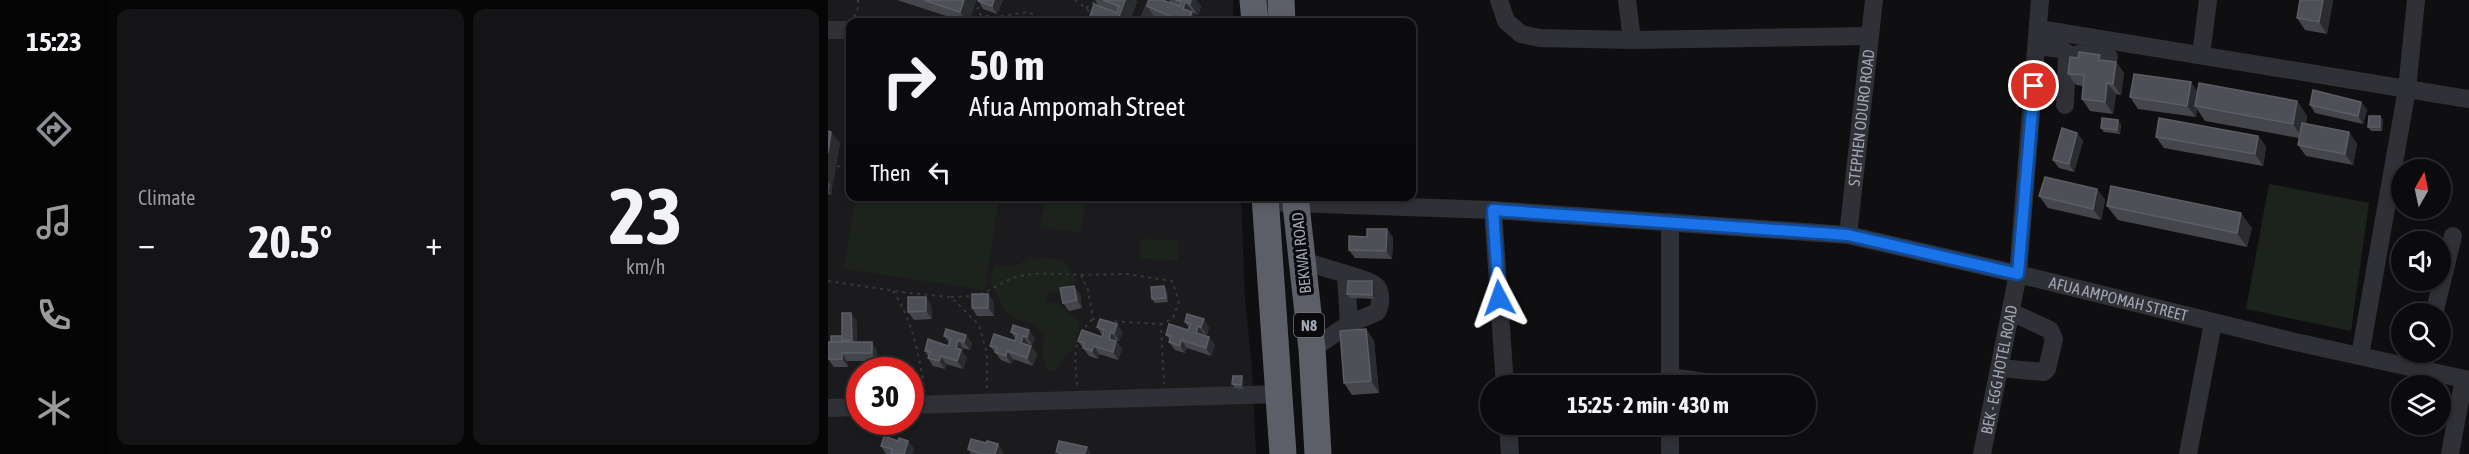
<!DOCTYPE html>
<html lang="en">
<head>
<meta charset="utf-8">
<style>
  :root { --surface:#0b0b0d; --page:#141416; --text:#f1f3f6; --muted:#9a9b9d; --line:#2b2b2e; --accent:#8c9099 }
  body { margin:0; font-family:"Asap Condensed",sans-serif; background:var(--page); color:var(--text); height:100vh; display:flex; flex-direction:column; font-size:22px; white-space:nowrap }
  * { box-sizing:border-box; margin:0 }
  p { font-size:20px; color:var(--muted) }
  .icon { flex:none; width:33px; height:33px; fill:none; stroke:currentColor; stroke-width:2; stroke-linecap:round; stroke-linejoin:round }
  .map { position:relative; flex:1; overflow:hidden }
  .sheet { display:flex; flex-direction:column; gap:9px; padding:9px; background:#060607; width:720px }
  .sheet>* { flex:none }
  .guide { position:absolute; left:18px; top:18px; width:570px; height:183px; border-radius:12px; box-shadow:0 3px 9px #0003,0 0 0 2px var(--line); background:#0b0b0d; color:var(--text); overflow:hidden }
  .needle { width:39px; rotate:9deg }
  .tools { position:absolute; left:1563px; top:159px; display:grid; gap:12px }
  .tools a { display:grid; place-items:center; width:60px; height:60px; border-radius:50%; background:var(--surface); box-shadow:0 3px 9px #0003,0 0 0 2px var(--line); font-size:30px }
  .speed { position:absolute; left:18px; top:357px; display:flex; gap:12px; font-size:30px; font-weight:700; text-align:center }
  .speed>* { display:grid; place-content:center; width:78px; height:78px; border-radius:50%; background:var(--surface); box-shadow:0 3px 9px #0003,0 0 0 2px var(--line); line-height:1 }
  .speed .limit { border:9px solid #d22; background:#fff; color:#111 }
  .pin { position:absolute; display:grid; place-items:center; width:51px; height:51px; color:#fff; margin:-26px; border:3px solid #fff; border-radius:50%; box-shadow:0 2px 6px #0007 }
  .me { position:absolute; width:66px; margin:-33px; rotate:356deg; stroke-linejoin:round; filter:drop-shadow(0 0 4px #0008) }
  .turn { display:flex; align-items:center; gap:21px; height:126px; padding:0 24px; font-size:27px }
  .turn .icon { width:78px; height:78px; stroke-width:2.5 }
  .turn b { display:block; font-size:42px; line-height:51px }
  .then { display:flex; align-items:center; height:57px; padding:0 24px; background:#0003; gap:12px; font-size:22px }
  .big { font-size:45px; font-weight:700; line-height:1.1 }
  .sheet .widget { flex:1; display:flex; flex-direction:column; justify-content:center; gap:9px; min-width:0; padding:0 21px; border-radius:12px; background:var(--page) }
  .sheet .dial { align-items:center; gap:0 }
  .dial b { font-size:78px; line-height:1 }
  .heat { display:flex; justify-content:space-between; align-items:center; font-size:33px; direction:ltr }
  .sheet .tiles { flex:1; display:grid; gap:9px; grid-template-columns:repeat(2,1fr) }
  .trip { position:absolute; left:652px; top:375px; width:336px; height:60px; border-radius:30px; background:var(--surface); box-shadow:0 3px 9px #0003,0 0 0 2px var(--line); font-weight:700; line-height:60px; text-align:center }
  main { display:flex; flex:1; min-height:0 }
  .dock { display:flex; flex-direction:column; width:108px; justify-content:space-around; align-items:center; background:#040405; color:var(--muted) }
  .dock .icon { width:42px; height:42px }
  .dock .selected { color:var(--accent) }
  .dock b { font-size:27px; color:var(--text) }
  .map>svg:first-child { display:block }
  .built { fill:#1b1b1e; fill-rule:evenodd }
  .green { fill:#1c231d }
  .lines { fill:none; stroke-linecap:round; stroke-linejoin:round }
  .path { stroke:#36383d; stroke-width:2; stroke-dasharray:3 4.5; stroke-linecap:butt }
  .minor { stroke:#303136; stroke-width:18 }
  .highway { stroke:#5c5f67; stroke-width:27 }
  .wall { fill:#45464c }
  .shaded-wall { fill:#2b2c30 }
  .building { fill:#4f5057; stroke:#5b5e65; stroke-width:1.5 }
  .route-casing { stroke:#114b97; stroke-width:15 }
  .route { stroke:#1a73e8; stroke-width:10 }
  .labels { text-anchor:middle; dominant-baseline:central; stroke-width:6; stroke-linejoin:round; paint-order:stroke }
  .shield { fill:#0a0a0c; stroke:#737680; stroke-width:1.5 }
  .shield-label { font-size:15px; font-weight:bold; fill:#a0a5b2 }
  .street-label { font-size:16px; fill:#a0a5b2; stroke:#0a0a0c }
</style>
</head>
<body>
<main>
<nav class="dock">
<b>15:23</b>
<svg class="icon selected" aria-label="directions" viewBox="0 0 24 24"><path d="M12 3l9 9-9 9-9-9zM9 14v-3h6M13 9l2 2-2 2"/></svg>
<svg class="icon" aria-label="music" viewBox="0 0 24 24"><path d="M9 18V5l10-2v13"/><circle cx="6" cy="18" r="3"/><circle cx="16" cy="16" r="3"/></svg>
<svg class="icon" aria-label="phone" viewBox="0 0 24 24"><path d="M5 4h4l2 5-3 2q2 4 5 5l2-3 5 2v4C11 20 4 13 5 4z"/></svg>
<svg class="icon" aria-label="climate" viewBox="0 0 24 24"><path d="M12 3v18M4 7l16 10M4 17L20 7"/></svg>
</nav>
<section class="sheet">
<div class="tiles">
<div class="widget"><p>Climate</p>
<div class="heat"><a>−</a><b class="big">20.5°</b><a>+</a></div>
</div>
<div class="widget dial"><b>23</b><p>km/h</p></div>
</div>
</section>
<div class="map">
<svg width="1641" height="454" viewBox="0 0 1641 454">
  <rect width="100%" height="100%" fill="#0f0f11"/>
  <path class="built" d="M0 0H405V22H22V196L413 197 417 300 424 367 428 454H0ZM32 370H82V422H32Z"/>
  <path class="green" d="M192 16 208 18 216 22H159Z
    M1441 184 1541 203 1523 331 1418 309Z
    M27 197H171L157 290 16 269Z
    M217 197H258L253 233 213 227Z
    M312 239 350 240V260L312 259Z
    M201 257 212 260 217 257 238 262 249 281 239 289 219 293 218 302 231 304 252 323 249 344 234 359 227 372 218 369 214 353 216 333 204 323 189 319 177 311 162 281 167 266H189Z"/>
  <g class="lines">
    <path class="path" d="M154 0 149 10 153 15 167 17 200 12 212 18 228 19 233 22
      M247 0 264 13
      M258 8 269 0
      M26 17 30 8V0
      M9 166 22 168
      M253 275 299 274 344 281 351 301 345 318 334 324
      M0 281 81 293 123 297 151 325 159 353V388
      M65 291C85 321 91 356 97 391
      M152 294C163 290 172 284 182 279 200 271 233 274 253 275L260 290 265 319 273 320
      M123 297 144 296
      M279 321 333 324 336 384
      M249 385C247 358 243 339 265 319"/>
    <g class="minor">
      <path d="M671 0 678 21 693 34 712 38 804 40 1040 36"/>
      <path d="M799 0 804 40"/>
      <path d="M320 22 329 0"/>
      <path d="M1211 29 1641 99"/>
      <path d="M0 30H22"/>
      <path d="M1210 46 1232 49 1239 53 1237 105"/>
      <path d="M1250 54 1281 57"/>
      <path d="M1373 55 1380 0"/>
      <path id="s1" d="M437 202 665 210 1020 235 1190 274 1463 341 1641 380"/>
      <path d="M665 210 677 386"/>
      <path d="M842 222V386"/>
      <path id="s2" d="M1020 235 1046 0"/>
      <path d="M474 260C487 266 541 279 547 285 554 290 553 305 549 312L521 324 484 349"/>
      <path d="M518 275 521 324"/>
      <path d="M1606 314 1625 236"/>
      <path d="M1532 356 1579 89 1588 0"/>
      <path d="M1172 368 1216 372 1219 369 1226 339 1222 330 1183 312"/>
      <path d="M842 377 906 386"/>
      <path d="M82 405 451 394"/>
      <path d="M0 408 32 407"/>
      <path d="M680 424 682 454"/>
      <path d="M842 454V424"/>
      <path id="s3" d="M1154 454 1190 274 1212 0"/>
      <path d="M1360 454 1385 323"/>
      <path d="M1622 454 1636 379"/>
    </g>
    <path class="highway" d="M425 0 427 22
      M453 0 454 22
      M437 196 455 454
      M467 196 484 349 490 454"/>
  </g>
  <path class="wall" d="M69 0H148L141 22H137Z
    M150 0H175L169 14 155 9Z
    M267 0H307L309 2 301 22H263L261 19 271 7Z
    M341 0H368L373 7 370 15 366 13 365 14 371 22H338L327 18 319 6 343 3Z
    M1472 0H1505L1499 34 1477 30 1469 18Z
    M1276 61 1288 62 1296 73 1293 95 1288 94 1285 114 1262 111 1254 99 1255 86 1248 85 1240 74Z
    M1369 92 1469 101 1479 116 1478 124 1521 132 1529 144 1525 165 1478 156 1470 145 1471 138 1377 121 1369 109 1368 117 1310 109 1302 97Z
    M1533 102 1539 110 1535 124 1487 113 1482 105Z
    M1552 116 1555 120 1554 131H1543L1540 127Z
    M1293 124 1292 134 1276 132 1273 128Z
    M0 131 12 143 4 187H3L4 189 3 195 0 194Z
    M1249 133 1255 141 1246 172 1231 168 1225 160Z
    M1430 136 1438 147 1435 166 1336 148 1328 137Z
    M1269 189 1277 200 1273 220 1220 208 1211 196Z
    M1279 206 1424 228 1419 247 1290 220Z
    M565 237 564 259 527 258 521 250Z
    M544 281 547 285V299L522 298 519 294Z
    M246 286 252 294 254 308 241 311 235 303Z
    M339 290 340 302 327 303 324 299Z
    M160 294 166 302V316H149L144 308Z
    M98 297 103 305 104 319 86 320 80 312Z
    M29 321V342L49 350V361H19L20 367H6L0 359 14 336Z
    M357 322 381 327 379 335 376 334 375 335 381 337 387 345 383 356 359 348 357 353 347 350 341 342 342 340 338 335 360 330 361 328Z
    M269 327 295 332 291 341 288 340V341L294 349 290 360 271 354 270 359 261 356 250 341 274 337V335Z
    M538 329 546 341 551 393 524 395 516 383Z
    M183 332 207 338 204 345 201 344 200 345 203 346 209 354 205 366 185 359 183 364 173 360 162 346 187 341V338Z
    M116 336 144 343 142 350 135 348 134 352 139 358 135 369 118 364 117 369 105 366 100 358V356L97 351 120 346 121 343Z
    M416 380V389L407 388 404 384Z
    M70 441H80L86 449 84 454H58L53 446Z
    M158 443 170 444 175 452V454H143L140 449Z"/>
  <path class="shaded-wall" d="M136 0H148L141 22H139L132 12Z
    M166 0H175L169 14 164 6Z
    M297 0H307L309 2 301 22H289Z
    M363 0H368L373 7 370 15 362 4Z
    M1495 0H1505L1499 34 1491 22Z
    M357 2 366 13 365 14 371 22H360L355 9Z
    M1288 62 1296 73 1293 95 1285 84Z
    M1363 82 1371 94 1367 106 1369 109 1368 117 1359 106Z
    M1279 83 1288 94 1285 114 1277 102Z
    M1469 101 1479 116 1475 139 1465 124Z
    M1533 102 1539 110 1535 124 1530 116Z
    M1552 116 1555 120 1554 131 1552 127Z
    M1290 120 1293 124 1292 134 1289 130Z
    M3 132 12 143 4 187 0 181V153Z
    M1521 132 1529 144 1525 165 1517 154Z
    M1249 133 1255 141 1246 172 1241 164Z
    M1430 136 1438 147 1435 166 1427 154Z
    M2 184 4 189 3 195 1 191Z
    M1269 189 1277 200 1273 220 1265 209Z
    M1413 213 1424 228 1419 247 1409 233Z
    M559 229 565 237 564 259 558 251Z
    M544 281 547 285V299L544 295Z
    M246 286 252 294 254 308 249 300Z
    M336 286 339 290 340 302 338 298Z
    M160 294 166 302V316L160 308Z
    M98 297 103 305 104 319 98 311Z
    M23 313 29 321V348L24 340Z
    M376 319 381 327 379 335 373 327Z
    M289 324 295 332 291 341 286 333Z
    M370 326 376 334 373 341 368 333Z
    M538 329 546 341 551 393 543 381Z
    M201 330 207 338 204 345 199 337Z
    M283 332 288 340 286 347 281 339Z
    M138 335 144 343 142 350 136 342Z
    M195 336 201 344 199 351 193 343Z
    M381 337 387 345 383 356 378 348Z
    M130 340 135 348 134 352 139 358 135 369 129 361 128 348Z
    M353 340 359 348 357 353 352 346Z
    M288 341 294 349 290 360 285 352Z
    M44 342 49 350V361L44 353Z
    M203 346 209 354 205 366 199 358Z
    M266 346 271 354 270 359 264 351Z
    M179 351 185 359 183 364 178 356Z
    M14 353 19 361 20 367 14 359Z
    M113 356 118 364 117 369 111 361Z
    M414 376 416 380V389L413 385Z
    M80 441 86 449 84 454H76Z
    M170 444 175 452V454H167Z
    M259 447 263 454H256Z"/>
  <path class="building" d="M96 0H136L132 12Z
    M150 0H166L164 6 150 1Z
    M275 0H297L289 22H270L261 19 266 4 289 13 291 6Z
    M321 0H334L352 6 353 2 348 0H363L362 4 357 2 355 9 364 12 360 22H345L342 21 344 17 319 6Z
    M1472 0H1495L1491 22 1469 18Z
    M1251 52 1272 55 1271 60 1288 62 1285 84 1279 83 1277 102 1254 99 1256 75 1240 74 1242 57 1250 58Z
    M1306 74 1363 82 1359 106 1302 97Z
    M1371 83 1469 101 1465 124 1367 106Z
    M1485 90 1533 102 1530 116 1482 105Z
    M1541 116H1552V127H1540Z
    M1274 118 1290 120 1289 130 1273 128Z
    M1331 118 1430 136 1427 154 1328 137Z
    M1474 123 1521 132 1517 154 1470 145Z
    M1234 128 1249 133 1241 164 1225 160Z
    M0 131 3 132 0 153Z
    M1217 177 1269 189 1265 209 1211 196Z
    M1283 186 1413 213 1409 233 1279 206Z
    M539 229H559L558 251 521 250V236L539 237Z
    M520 281H544V295L519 294Z
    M246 286 249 300 235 303 232 288Z
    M336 286 338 298 324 299 323 287Z
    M144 294H160V308H144Z
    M80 297H98V311L80 312Z
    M14 313H23L24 340 14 341Z
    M359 314 376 319 373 327 370 326 368 333 381 337 378 348 353 340 352 346 341 342 343 336 338 335 341 324 360 330 363 324 357 322Z
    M272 319 289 324 286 333 283 332 281 339 288 341 285 352 266 346 264 351 255 348 256 343 250 341 254 330 274 337 276 330 269 327Z
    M185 325 201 330 199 337 195 336 193 343 203 346 199 358 179 351 178 356 167 352 169 348 162 346 166 334 187 341 189 334 183 332Z
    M118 329 138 335 136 342 130 340 128 348 133 350 129 361 113 356 111 361 100 358 102 352 97 351 100 339 120 346 123 338 116 336Z
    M538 329 543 381 516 383 512 331Z
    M3 336H14L15 342H3Z
    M0 342H44V353H14V359H0Z
    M405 376H414L413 385 404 384Z
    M56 436 70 441 71 438 80 441 76 454H63L64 449 53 446Z
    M143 439 158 443 159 441 170 444 167 454H151L152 453 140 449Z
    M231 441 259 447 256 454H234L228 452Z"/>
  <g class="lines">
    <defs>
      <path id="route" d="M671 298 665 210 1020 235 1190 274 1206 86"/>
    </defs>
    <use href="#route" class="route-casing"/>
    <use href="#route" class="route"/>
  </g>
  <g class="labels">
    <rect class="shield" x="466" y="313" width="30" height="24" rx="4.5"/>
    <g class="shield-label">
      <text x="481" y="325">N8</text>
    </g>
    <g class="street-label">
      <text stroke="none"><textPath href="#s2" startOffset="118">STEPHEN ODURO ROAD</textPath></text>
      <text transform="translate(473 253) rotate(-96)">BEKWAI ROAD</text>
      <text stroke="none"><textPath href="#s1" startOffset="862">AFUA AMPOMAH STREET</textPath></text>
      <text stroke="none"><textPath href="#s3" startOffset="86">BEK - EGG HOTEL ROAD</textPath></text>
    </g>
  </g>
</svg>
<div class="tools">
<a><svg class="needle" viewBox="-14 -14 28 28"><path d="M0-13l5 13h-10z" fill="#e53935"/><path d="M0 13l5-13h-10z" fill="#9a9b9d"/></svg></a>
<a><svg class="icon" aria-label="sound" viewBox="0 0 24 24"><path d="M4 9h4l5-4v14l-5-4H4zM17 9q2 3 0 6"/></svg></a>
<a><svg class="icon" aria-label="search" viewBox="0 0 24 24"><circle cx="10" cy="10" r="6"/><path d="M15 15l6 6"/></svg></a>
<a><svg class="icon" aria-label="layers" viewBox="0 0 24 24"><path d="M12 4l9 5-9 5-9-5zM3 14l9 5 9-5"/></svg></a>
</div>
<div class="speed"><div class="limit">30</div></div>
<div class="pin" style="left:1206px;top:86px;background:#d93025"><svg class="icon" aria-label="arrive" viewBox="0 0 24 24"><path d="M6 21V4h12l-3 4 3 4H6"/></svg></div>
<svg class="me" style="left:671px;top:298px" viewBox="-20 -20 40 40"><path d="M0-17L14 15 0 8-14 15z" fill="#1a73e8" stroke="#fff" stroke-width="4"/></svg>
<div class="trip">15:25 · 2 min · 430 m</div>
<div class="guide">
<div class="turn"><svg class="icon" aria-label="right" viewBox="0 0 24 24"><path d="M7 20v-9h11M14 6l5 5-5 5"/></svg><div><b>50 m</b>Afua Ampomah Street</div></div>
<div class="then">Then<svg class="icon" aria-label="left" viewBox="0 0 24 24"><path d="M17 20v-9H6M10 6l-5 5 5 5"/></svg></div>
</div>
</div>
</main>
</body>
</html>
